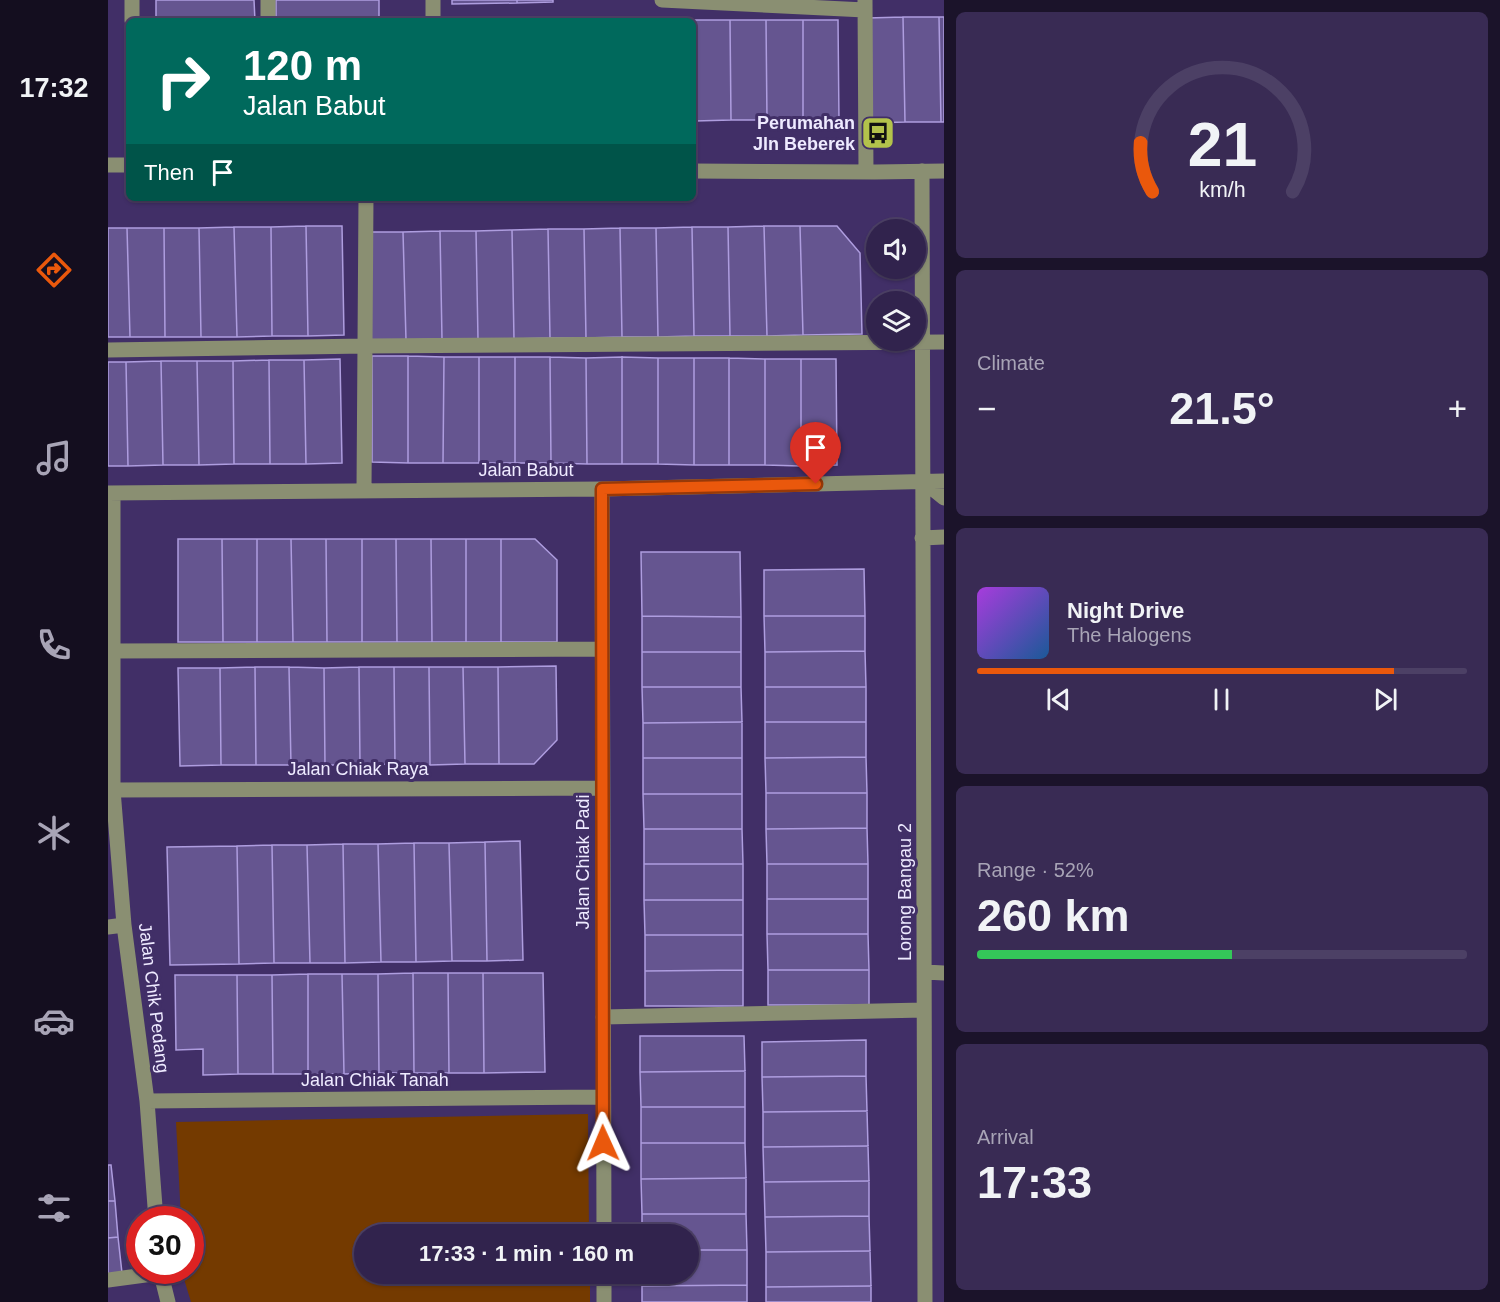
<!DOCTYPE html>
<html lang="en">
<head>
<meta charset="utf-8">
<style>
  :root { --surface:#31234d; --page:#392b54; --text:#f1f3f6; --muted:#a8a4b6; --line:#4c4065; --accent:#ea580c }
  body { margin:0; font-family:Helvetica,sans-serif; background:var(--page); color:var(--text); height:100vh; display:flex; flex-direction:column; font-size:22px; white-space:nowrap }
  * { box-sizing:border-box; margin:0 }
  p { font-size:20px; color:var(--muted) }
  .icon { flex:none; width:33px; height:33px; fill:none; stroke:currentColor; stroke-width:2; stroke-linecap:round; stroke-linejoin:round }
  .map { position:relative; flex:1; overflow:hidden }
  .drawer { display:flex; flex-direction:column; gap:12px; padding:12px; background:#1b132a; width:556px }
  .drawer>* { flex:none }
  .banner { position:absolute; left:18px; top:18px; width:570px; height:183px; border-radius:9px; box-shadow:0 2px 4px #0004,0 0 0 2px var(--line); background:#00695c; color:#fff; overflow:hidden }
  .controls { position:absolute; left:758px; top:219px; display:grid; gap:12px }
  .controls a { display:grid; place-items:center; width:60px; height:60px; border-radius:50%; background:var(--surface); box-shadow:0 2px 4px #0004,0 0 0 2px var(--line); font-size:30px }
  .speed { position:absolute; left:18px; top:1206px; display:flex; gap:12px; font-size:30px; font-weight:700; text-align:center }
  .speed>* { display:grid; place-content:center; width:78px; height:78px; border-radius:50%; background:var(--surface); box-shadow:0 2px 4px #0004,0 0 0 2px var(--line); line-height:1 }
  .speed .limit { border:9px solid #d22; background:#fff; color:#111 }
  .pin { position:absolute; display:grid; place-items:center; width:51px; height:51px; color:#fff; margin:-62px -26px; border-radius:50% 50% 50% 0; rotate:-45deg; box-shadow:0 0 6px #0007 }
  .pin .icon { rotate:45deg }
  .me { position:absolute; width:66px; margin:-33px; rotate:359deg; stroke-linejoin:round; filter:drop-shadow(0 0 4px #0008) }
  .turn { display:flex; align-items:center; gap:21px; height:126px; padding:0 18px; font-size:27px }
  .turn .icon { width:78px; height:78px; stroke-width:2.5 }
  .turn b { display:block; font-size:42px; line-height:51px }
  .then { display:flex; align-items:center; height:57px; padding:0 18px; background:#0003; gap:12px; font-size:22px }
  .big { font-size:45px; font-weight:700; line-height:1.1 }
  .drawer .tile { flex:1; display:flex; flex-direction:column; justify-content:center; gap:9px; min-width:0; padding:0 21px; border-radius:9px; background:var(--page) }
  .drawer .dial { align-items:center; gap:0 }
  .dial svg { height:156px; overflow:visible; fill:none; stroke:var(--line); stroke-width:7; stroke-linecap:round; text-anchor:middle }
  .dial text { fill:var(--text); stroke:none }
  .song { display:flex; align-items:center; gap:18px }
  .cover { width:72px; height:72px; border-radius:9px; background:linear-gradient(135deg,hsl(280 70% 55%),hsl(210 70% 35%)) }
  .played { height:6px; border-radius:3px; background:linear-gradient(90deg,var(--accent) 85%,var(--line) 85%) }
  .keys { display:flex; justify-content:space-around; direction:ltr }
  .heat { display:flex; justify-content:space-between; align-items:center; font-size:33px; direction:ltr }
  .charge { height:9px; border-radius:4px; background:linear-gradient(90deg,#34c759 52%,var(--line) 0) }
  .trip { position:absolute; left:246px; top:1224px; width:345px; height:60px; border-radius:30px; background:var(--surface); box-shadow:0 2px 4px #0004,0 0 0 2px var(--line); font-weight:700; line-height:60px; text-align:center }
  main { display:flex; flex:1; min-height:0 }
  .tab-bar { display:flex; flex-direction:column; width:108px; justify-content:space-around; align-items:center; background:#140e1f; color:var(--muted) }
  .tab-bar .icon { width:42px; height:42px }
  .tab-bar .selected { color:var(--accent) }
  .tab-bar b { font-size:27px; color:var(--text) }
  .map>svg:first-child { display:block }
  .green { fill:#743a00 }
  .building { fill:#655590; stroke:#ae9ddf; stroke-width:1.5 }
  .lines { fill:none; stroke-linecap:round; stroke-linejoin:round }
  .minor { stroke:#8a8f72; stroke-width:15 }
  .route-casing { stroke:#983908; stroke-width:15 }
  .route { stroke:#ea580c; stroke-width:10 }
  .labels { text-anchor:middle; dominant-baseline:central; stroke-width:6; stroke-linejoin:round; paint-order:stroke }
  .poi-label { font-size:18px; font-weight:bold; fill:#eeeaff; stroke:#412f67; text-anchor:end }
  .street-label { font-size:18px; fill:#eeeaff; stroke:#412f67 }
</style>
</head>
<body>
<main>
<nav class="tab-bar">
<b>17:32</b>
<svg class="icon selected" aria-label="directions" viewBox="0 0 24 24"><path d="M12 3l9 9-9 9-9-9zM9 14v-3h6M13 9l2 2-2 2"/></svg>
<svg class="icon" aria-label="music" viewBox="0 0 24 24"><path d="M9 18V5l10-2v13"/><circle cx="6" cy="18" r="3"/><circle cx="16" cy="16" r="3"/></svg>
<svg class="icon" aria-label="phone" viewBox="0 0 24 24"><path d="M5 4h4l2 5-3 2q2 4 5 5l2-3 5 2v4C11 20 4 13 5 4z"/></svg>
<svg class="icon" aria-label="climate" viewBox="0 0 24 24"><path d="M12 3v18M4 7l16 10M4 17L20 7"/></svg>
<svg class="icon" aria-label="car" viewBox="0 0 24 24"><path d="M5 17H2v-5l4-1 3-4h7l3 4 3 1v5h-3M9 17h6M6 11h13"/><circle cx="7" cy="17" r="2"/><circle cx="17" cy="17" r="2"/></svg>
<svg class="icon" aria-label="filters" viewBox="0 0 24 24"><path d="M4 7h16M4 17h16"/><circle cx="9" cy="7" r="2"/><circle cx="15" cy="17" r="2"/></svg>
</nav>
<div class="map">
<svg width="836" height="1302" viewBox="0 0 836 1302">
  <rect width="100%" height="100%" fill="#412f67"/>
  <path class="green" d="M480 1114 481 1234H256V1274H482V1302H83L76 1279 75 1271 82 1270V1220L73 1219 68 1122Z"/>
  <path class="building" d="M48 0H146L147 21H48Z
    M168 0H271V21H168Z
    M344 0H409V3L344 4Z
    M409 0H445V2L409 3Z
    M795 17H831L833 122H797Z
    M795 17 797 122 762 123 760 18Z
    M831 17H836V122H833Z
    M550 20H586L587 121H585V21Z
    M586 20H622L623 120 587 121Z
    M622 20H658L659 120H623Z
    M658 20H695V120H659Z
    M695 20H730L731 120H695Z
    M198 226 200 336H164L163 227Z
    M198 226H234L236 335 200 336Z
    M656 226 659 336H622L620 227Z
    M656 226H692L695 335 659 336Z
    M692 226H729L752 253 754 334 695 335Z
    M126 227 129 337H93L91 228Z
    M126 227H163L164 336 129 337Z
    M584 227 586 336 550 337 548 228Z
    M584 227H620L622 336H586Z
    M0 228H19L22 337H0Z
    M19 228H56L57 337H22Z
    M56 228H91L93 337H57Z
    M512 228 514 337 478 338 476 229Z
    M512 228H548L550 337H514Z
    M440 229 442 338 406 339 404 230Z
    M440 229H476L478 338H442Z
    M404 230 406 339H370L368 231Z
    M332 231 334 339 298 340 295 232Z
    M332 231H368L370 339H334Z
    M259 232H295L298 340H262Z
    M264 356H300V463L264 462Z
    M300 356 336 357 335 463H300Z
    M336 357H371V463H335Z
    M371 357H407V463H371Z
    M407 357H442L443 463H407Z
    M442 357 478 358 479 464 443 463Z
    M514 357 550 358V464H514Z
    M514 357V464H479L478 358Z
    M550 358H586V465L550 464Z
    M586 358H621V465H586Z
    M621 358 657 359V465H621Z
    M232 359 234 463 198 464 196 360Z
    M657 359H693V466L657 465Z
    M693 359H728L729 465 693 466Z
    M161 360H196L198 464H162Z
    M161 360 162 464H126L125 361Z
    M53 361H89L91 465H55Z
    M53 361 55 465 20 466 18 362Z
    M89 361H125L126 464 91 465Z
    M0 362H18L20 466H0Z
    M70 539H114L115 642H70Z
    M114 539H149V642H115Z
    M149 539H183L185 642H149Z
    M183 539H218L219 642H185Z
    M218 539H254V642H219Z
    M254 539H288L289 642H254Z
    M288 539H323L324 642H289Z
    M323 539H358V642H324Z
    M358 539H393V642H358Z
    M393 539H427L449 560V642H393Z
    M533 552H632L633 617 534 616Z
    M756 569 757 616H656V570Z
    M534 616 633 617V652H534Z
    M656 616H757V651L657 652Z
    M757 651 758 687H657V652Z
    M534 652H633V687H534Z
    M448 666 449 740 426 764H391L390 667Z
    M147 667H181L183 765H148Z
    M147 667 148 765H113L112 668Z
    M181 667 216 668 217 765H183Z
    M251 667H286L287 764 252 765Z
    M251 667 252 765H217L216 668Z
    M286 667H321L322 765 287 764Z
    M321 667H355L357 764 322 765Z
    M355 667H390L391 764H357Z
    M70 668H112L113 765 72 766Z
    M534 687H633L634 722 535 723Z
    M657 687H758V722H657Z
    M634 722V758H535V723Z
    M657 722H758V757L657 758Z
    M758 757 759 793H658L657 758Z
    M535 758H634V794H535Z
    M658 793H759V828L658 829Z
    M535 794H634V829H536Z
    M759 828 760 864H659L658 829Z
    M536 829H634L635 864H536Z
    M412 841 415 960 379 961 377 842Z
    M377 842 379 961H344L341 843Z
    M306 843 308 962H273L270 844Z
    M306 843H341L344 961 308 962Z
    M235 844 237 963H202L199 845Z
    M235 844H270L273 962 237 963Z
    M164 845 166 963 131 964 129 846Z
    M164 845H199L202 963H166Z
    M129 846 131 964 62 965 59 847Z
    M536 864H635V900H536Z
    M659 864H760V899H659Z
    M659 899H760V934H659Z
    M536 900H635V935H537Z
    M659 934H760L761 970H660Z
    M537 935H635V970L537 971Z
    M635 970V1006H537V971Z
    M660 970H761V1005H660Z
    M305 973H340L341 1073H306Z
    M305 973 306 1073H271L270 974Z
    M340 973H375L376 1073H341Z
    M375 973H435L437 1072 376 1073Z
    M200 974H234L236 1074H200Z
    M200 974V1074H165L164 975Z
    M234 974H270L271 1073 236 1074Z
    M67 975H129L130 1074 95 1075V1049L68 1050Z
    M129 975H164L165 1074H130Z
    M532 1036H636L637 1071 532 1072Z
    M758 1040V1076L654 1077V1042Z
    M637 1071V1107H533L532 1072Z
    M758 1076 759 1111 655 1112 654 1077Z
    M533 1107H637V1143H533Z
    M759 1111 760 1146 655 1147V1112Z
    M533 1143H637L638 1178 533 1179Z
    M760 1146 761 1181 656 1182 655 1147Z
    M0 1165H3L7 1201H0Z
    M638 1178V1214H534L533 1179Z
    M761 1181V1216L657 1217 656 1182Z
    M0 1201H7L10 1237 0 1238Z
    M534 1214H638L639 1250H580V1234H534Z
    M761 1216 762 1251 658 1252 657 1217Z
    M10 1237 14 1273 0 1274V1238Z
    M580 1250H639V1285L534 1286V1274H580Z
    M762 1251 763 1286 658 1287V1252Z
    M639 1285V1302H534V1286Z
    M763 1286V1302H658V1287Z"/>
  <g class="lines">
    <path class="minor" d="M160 0V21
      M325 0V21
      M554 0 757 10
      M757 0 758 172
      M24 21V0
      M0 165H21
      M585 171 767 172 836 171
      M814 171 817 1302
      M0 350 257 346 836 342
      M815 481 836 498
      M494 489 496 1234
      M256 490 258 198
      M0 493 494 489 836 481
      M5 493V790L16 925 39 1101 48 1220
      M814 538 836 537
      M5 651 494 649
      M5 790 494 788
      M0 927 16 925
      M817 972 836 973
      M495 1017 816 1010
      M39 1101 495 1097
      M52 1270 60 1302
      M496 1274V1302
      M0 1280 52 1273"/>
  </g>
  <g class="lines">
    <defs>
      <path id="route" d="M495 1143 494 489 708 484"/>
    </defs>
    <use href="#route" class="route-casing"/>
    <use href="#route" class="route"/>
  </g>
  <defs>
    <symbol id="bus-square" viewBox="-11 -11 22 22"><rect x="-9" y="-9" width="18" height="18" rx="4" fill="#b3c24b" stroke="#412f67"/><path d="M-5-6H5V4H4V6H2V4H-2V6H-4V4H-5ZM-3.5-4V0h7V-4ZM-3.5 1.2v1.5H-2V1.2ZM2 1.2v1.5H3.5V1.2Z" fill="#111"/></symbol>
  </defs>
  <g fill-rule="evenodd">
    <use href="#bus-square" x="751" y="114" width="38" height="38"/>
  </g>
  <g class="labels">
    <g class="poi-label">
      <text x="747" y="123">Perumahan<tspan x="747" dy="21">Jln Beberek</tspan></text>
    </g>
    <g class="street-label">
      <text x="418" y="470">Jalan Babut</text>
      <text x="250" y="769">Jalan Chiak Raya</text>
      <text transform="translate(475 862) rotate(-90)">Jalan Chiak Padi</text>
      <text transform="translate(797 892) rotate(-90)">Lorong Bangau 2</text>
      <text transform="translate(46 998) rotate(83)">Jalan Chik Pedang</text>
      <text x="267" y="1080">Jalan Chiak Tanah</text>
    </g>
  </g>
</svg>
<div class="controls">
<a><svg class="icon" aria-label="sound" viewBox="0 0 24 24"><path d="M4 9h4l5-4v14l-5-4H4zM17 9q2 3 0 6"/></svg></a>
<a><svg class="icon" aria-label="layers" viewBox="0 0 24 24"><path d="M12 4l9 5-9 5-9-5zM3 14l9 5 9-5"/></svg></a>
</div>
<div class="speed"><div class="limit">30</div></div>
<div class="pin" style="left:708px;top:484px;background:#d93025"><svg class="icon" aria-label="arrive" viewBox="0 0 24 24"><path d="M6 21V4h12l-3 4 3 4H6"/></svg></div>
<svg class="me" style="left:495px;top:1143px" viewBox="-20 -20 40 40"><path d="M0-17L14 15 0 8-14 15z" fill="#ea580c" stroke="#fff" stroke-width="4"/></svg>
<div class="trip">17:33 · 1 min · 160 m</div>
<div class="banner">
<div class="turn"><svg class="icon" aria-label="right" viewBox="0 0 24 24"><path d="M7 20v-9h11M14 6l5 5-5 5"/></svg><div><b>120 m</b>Jalan Babut</div></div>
<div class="then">Then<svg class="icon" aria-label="arrive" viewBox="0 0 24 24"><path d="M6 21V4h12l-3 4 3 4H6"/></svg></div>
</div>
</div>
<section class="drawer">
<div class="tile dial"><svg viewBox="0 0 100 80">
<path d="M14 69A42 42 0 1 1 86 69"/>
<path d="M14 69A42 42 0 0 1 8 44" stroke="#ea580c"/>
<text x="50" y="56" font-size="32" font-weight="700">21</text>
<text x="50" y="72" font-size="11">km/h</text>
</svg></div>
<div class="tile"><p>Climate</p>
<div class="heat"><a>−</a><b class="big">21.5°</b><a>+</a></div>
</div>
<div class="tile">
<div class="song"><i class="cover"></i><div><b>Night Drive</b><p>The Halogens</p></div></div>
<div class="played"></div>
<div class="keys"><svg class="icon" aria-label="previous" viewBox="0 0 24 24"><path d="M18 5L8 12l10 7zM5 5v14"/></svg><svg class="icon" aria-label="pause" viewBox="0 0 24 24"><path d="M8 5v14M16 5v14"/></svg><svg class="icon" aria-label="next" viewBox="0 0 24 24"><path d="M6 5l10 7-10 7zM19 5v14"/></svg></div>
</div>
<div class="tile"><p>Range · 52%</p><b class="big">260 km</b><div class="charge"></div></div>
<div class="tile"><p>Arrival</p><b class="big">17:33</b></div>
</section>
</main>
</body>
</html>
